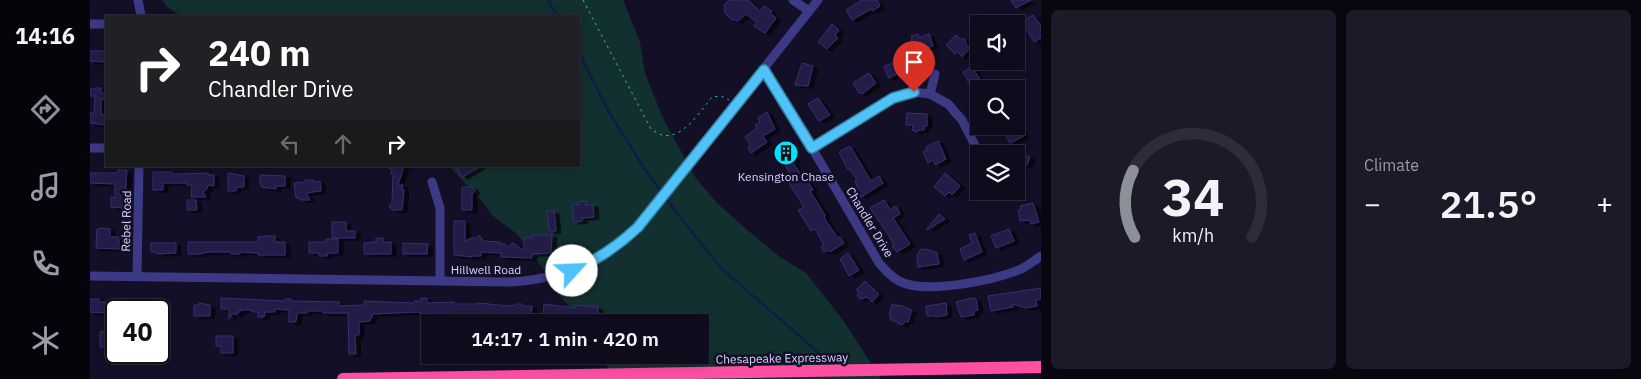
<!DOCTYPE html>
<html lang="en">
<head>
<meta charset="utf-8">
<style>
  :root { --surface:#0e0b1c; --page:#1c1929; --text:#f1f3f6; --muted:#9b9ba3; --line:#2e2b3b; --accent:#8c9099 }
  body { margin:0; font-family:"IBM Plex Sans",sans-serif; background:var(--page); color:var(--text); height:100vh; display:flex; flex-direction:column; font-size:19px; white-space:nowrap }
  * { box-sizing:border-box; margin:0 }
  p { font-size:16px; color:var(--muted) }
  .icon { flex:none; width:28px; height:28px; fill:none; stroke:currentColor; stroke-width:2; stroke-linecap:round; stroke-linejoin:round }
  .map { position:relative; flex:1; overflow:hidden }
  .panel { display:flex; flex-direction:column; gap:10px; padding:10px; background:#08060f; width:600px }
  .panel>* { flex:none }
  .guide { position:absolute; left:15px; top:15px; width:475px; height:152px; border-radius:0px; box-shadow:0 2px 12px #0003,0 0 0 1px var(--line); background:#202124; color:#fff; overflow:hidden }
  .buttons { position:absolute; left:880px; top:15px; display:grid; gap:10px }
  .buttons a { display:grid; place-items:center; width:55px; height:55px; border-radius:0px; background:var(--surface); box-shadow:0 2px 12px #0003,0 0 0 1px var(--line); font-size:25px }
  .speed { position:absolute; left:15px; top:299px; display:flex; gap:10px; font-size:25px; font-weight:700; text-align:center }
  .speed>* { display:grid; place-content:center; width:65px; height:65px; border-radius:50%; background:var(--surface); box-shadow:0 2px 12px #0003,0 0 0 1px var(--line); line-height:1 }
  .speed .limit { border:2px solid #111; border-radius:8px; background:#fff; color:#111 }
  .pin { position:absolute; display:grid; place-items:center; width:42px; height:42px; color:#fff; margin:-51px -21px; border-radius:50% 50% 50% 0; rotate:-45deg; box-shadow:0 0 5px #0007 }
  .pin .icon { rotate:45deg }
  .me { position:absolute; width:55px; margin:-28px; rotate:65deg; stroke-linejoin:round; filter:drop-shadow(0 0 4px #0008) }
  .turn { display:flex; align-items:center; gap:18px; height:105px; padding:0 20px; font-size:22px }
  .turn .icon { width:65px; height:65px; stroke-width:2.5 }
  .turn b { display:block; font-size:35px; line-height:42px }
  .lanes { display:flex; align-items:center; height:48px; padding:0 20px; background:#0003; justify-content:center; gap:25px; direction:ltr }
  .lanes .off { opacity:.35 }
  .big { font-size:38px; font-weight:600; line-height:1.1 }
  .panel .tile { flex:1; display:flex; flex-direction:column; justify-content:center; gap:8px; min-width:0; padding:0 18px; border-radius:8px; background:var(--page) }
  .panel .dial { align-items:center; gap:0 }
  .dial svg { height:130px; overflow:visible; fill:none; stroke:var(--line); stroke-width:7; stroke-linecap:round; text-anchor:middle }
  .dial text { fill:var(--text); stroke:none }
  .heat { display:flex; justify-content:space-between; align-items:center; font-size:28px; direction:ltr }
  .panel .tiles { flex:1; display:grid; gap:10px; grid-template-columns:repeat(2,1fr) }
  .trip { position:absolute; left:331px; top:314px; width:288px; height:50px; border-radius:0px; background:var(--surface); box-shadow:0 2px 12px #0003,0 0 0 1px var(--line); font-weight:600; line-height:50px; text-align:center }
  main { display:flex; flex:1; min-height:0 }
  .dock { display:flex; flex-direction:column; width:90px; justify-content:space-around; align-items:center; background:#06040b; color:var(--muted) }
  .dock .icon { width:35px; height:35px }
  .dock .current { color:var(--accent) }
  .dock b { font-size:22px; color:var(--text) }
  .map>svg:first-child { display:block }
  .green { fill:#12302f }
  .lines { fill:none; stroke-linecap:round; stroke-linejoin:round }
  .stream { stroke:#0a1f44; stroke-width:2.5 }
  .building { fill:#241b47; stroke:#3b2d73; filter:url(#shadow) }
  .path { stroke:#2fb8b0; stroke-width:1; stroke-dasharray:2.5 4; stroke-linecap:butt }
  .minor { stroke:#3d3a85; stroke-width:9 }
  .highway { stroke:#ff4fa3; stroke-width:12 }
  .route-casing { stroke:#337fa1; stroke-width:12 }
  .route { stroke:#4fc3f7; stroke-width:9 }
  .labels { text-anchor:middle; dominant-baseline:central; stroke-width:5; stroke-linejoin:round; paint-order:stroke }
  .poi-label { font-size:12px; fill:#d9d4ff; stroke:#130f26 }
  .street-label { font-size:12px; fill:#d9d4ff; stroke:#130f26 }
</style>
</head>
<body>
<main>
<nav class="dock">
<b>14:16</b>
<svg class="icon current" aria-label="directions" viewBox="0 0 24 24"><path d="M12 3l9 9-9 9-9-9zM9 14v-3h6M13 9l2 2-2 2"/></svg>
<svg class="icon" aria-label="music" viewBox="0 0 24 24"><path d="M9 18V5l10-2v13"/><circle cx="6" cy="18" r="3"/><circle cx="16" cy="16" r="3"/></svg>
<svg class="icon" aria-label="phone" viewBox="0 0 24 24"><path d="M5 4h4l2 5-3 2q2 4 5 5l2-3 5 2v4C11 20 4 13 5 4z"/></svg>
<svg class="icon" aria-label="climate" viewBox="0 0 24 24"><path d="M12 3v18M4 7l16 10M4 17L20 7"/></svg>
</nav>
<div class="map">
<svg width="951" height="379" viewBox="0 0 951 379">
  <defs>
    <filter id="shadow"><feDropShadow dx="5" dy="2.5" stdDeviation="0" flood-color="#0009"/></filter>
  </defs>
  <rect width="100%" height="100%" fill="#130f26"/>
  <path class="green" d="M72 0H533L550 42 555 73 573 118 605 177 627 203 655 228 690 257 716 273 753 320 791 379H523L512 355H610V322H493L470 296 460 278 427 234 403 216 391 200 359 166H489V16H92L77 7Z"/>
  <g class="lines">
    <path class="stream" d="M458 0 467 16
      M489 53 520 114 556 171 587 213 631 268 729 353 737 366"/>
  </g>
  <path class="building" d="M639 0H658L670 11 674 6 682 11 680 13 686 18 675 33 664 26 667 22 656 14 648 21 641 19 635 13 634 5Z
    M772 0H787L790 6 782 11 781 9 762 20 756 10Z
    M921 0H941L926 8Z
    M943 15 951 26V38L944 42 932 21Z
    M742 24 749 30 745 35 748 38 737 49 728 42Z
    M828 34 829 38 839 34 843 46 836 48V51L829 53 828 51 824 52 820 41 822 40 821 36Z
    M866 35 871 39H875L876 44 880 48 872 57 867 52 865 54 856 45Z
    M0 51H16V62L0 61Z
    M811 58 817 69 799 78 794 67Z
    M712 63 723 66 718 86 705 85Z
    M882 67 893 84 889 86V101L873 72Z
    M779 73 786 83 772 94 771 92 769 93 763 83Z
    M5 88H11V93H16V100L11 99V114L16 115V125L0 123V113H4L5 96H0V89H5Z
    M728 98 740 115 729 121 718 104Z
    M677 112 685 129 673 136 677 142 661 153 658 148 660 144 655 137 667 128 665 125 670 122 668 118Z
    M817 113 837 114V126H834V130H829L827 132 822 130 823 125H816Z
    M910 126H930L934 136 920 143Z
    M848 141 856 159 845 165 843 160 838 163 833 152 837 150 836 147Z
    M695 142 705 159 702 161 715 181 717 180 723 190 720 191 735 215 734 218 748 238 750 237 754 243 740 252 738 250 734 252 731 247 734 245 725 229 721 231 708 210 714 207 695 177 700 174 686 148Z
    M760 146 781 181 789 176 793 183 771 197 765 181 767 180 760 169 758 170 749 152Z
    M926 152 940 157 937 165 933 164 932 167 926 169Z
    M303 166H314L308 185H313L312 190H314L312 210H302L299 206 302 203 303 175 301 174 302 171 299 168Z
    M366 166H391L372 177Z
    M28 170H37L34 208 21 207V197L25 198V184L0 183V173H28Z
    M63 172H82V174H88L118 173V175H124V186L118 185 117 189 113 192 116 197H101L102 185H97V183H73V190H63Z
    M138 173 154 176V187H147L146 191H138Z
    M855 173 870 186 862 195 859 192 855 196 844 187Z
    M170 175 195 176V186H186V189L172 187 170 183Z
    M215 180H224L225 182 230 181 231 191 216 193 220 200H210V198H206L204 183 215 182Z
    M372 187H382L385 191 382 194V210H372Z
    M97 200H106L107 210H97Z
    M794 200 800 209 806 206 810 214 803 218 820 244 807 252 802 246 804 245 799 236 780 208Z
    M496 201V205L503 204 504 217 492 218V221L484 222 482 205H489V202Z
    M943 203 949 222 941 224 940 220 930 221 928 210H931L930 206Z
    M457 211H464L466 231H459Z
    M849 214 855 219 837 230V229Z
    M364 221H375V241L382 238H387L389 235 394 241 410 242V244H415L418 247 423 243 434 251V238H442V235H462L461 251 460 253 442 254V258L411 257V253L391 252V256H382V257L364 255Z
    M242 222H256V231H265V238H242Z
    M12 228 20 229V237H29V249L6 248 7 229Z
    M919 229 924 241 906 248 901 236Z
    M885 233 892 252 874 260 870 249 882 243 879 235Z
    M178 236H185V242H195V255H168V253L150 252V254H141V252H121L112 253V254H98V242H168V237Z
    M286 238H293V242H301V254H274V243L286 242Z
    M236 239H248V253H238L237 256H229V253H219V242H236Z
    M61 243H86V253L67 254V252H61Z
    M313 243 338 244 337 254H313Z
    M836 249 847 253 849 264 828 267 827 256 830 250Z
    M758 253 769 270 759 276 750 259Z
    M775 281 789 294 782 302 777 297 770 299 767 295 769 292 766 290Z
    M951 288V299L946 300 947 306 936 308 922 304 923 307 901 311 898 296Z
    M131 298 195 301V299H201V301L249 302V306L274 305V301L324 303V301H331V298H337V303L364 302V304H388V303L420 306 425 305V304H432V306H442L441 317H410L345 313V314H337V317L331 318V314L328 312 282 314V318H280V321L269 322V335H265L266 354H259L258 313H233L231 311H217V313H207L206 322H199V310L185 309V312H175L174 317H168V312H162V310H150V312H147V315L143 313 139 319V309H131Z
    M882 298 886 299 888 310 884 311V315L871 317 866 302Z
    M0 299H9V302H18V313L0 312Z
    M66 303H74V310H57V304H65Z
    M109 303 120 305V316H104V305H109Z
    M856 303 857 315 846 317 844 316H837L836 306Z
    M454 304 485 308V305L508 307 507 318 465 317 464 322H456V318H453Z
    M802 304 809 306V305L822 310 818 322 816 321 812 325 800 319 801 315H799Z
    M13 331H21V347H10V332Z
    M126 336H143V353H131V346H126Z"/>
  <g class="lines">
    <path class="path" d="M493 0 561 129C564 131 568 134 572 135 593 140 611 110 622 97L631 96 639 100"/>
    <path class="minor" d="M48 0 51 16
      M703 0 719 11
      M0 24H16
      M674 70 722 148 789 263C795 270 801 277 809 281 835 295 905 280 931 269 938 266 945 260 951 256
      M840 94 845 74
      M0 148H16
      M722 148 803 98 824 92 840 94 858 104 872 120 888 151
      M342 182 350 208V281
      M0 276 422 282C471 279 513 261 548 227L728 0
      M47 276 49 166"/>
    <path class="highway" d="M253 379 951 367"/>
  </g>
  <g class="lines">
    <defs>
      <path id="route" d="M482 271C507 260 528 246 548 227L674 70 722 148 803 98 824 92"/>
    </defs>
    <use href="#route" class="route-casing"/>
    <use href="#route" class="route"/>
  </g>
  <defs>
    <symbol id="building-disc" viewBox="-11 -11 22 22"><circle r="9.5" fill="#00e5ff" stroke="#130f26"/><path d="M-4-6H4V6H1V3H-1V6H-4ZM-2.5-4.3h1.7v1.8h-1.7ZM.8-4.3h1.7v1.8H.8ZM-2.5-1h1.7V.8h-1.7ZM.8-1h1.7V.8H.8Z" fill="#111"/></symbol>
  </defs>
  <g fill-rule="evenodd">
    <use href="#building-disc" x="682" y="139" width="28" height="28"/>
  </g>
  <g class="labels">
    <g class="poi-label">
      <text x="696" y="176">Kensington Chase</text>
    </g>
    <g class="street-label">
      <text transform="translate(36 221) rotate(-89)">Rebel Road</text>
      <text transform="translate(780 222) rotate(59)">Chandler Drive</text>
      <text x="396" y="269">Hillwell Road</text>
      <text transform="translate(692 358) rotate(-1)">Chesapeake Expressway</text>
    </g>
  </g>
</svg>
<div class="buttons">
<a><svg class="icon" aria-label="sound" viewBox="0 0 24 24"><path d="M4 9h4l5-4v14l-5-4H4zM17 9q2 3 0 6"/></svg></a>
<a><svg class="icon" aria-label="search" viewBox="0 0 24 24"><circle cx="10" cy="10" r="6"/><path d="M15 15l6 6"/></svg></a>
<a><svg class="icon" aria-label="layers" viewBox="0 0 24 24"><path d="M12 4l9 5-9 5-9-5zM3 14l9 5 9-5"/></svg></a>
</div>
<div class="speed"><div class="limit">40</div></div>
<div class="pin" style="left:824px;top:92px;background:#d93025"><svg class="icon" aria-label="arrive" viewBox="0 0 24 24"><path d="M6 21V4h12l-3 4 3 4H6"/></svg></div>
<svg class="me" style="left:482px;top:271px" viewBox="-20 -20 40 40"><circle r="19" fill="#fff"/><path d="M0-13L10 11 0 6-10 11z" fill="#4fc3f7"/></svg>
<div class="trip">14:17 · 1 min · 420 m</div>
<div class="guide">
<div class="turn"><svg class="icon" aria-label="right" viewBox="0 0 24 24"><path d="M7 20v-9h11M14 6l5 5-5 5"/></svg><div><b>240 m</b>Chandler Drive</div></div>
<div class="lanes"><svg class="icon off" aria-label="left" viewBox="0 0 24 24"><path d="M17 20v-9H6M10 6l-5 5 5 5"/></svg><svg class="icon off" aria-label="ahead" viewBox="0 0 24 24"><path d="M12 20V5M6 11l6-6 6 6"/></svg><svg class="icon" aria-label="right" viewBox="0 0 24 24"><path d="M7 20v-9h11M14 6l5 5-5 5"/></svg></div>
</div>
</div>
<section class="panel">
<div class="tiles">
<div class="tile dial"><svg viewBox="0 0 100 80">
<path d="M14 69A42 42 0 1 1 86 69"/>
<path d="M14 69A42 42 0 0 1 13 28" stroke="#8c9099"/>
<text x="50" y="56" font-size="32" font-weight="700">34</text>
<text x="50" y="72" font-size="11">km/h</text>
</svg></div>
<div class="tile"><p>Climate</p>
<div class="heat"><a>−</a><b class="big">21.5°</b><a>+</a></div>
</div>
</div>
</section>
</main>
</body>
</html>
